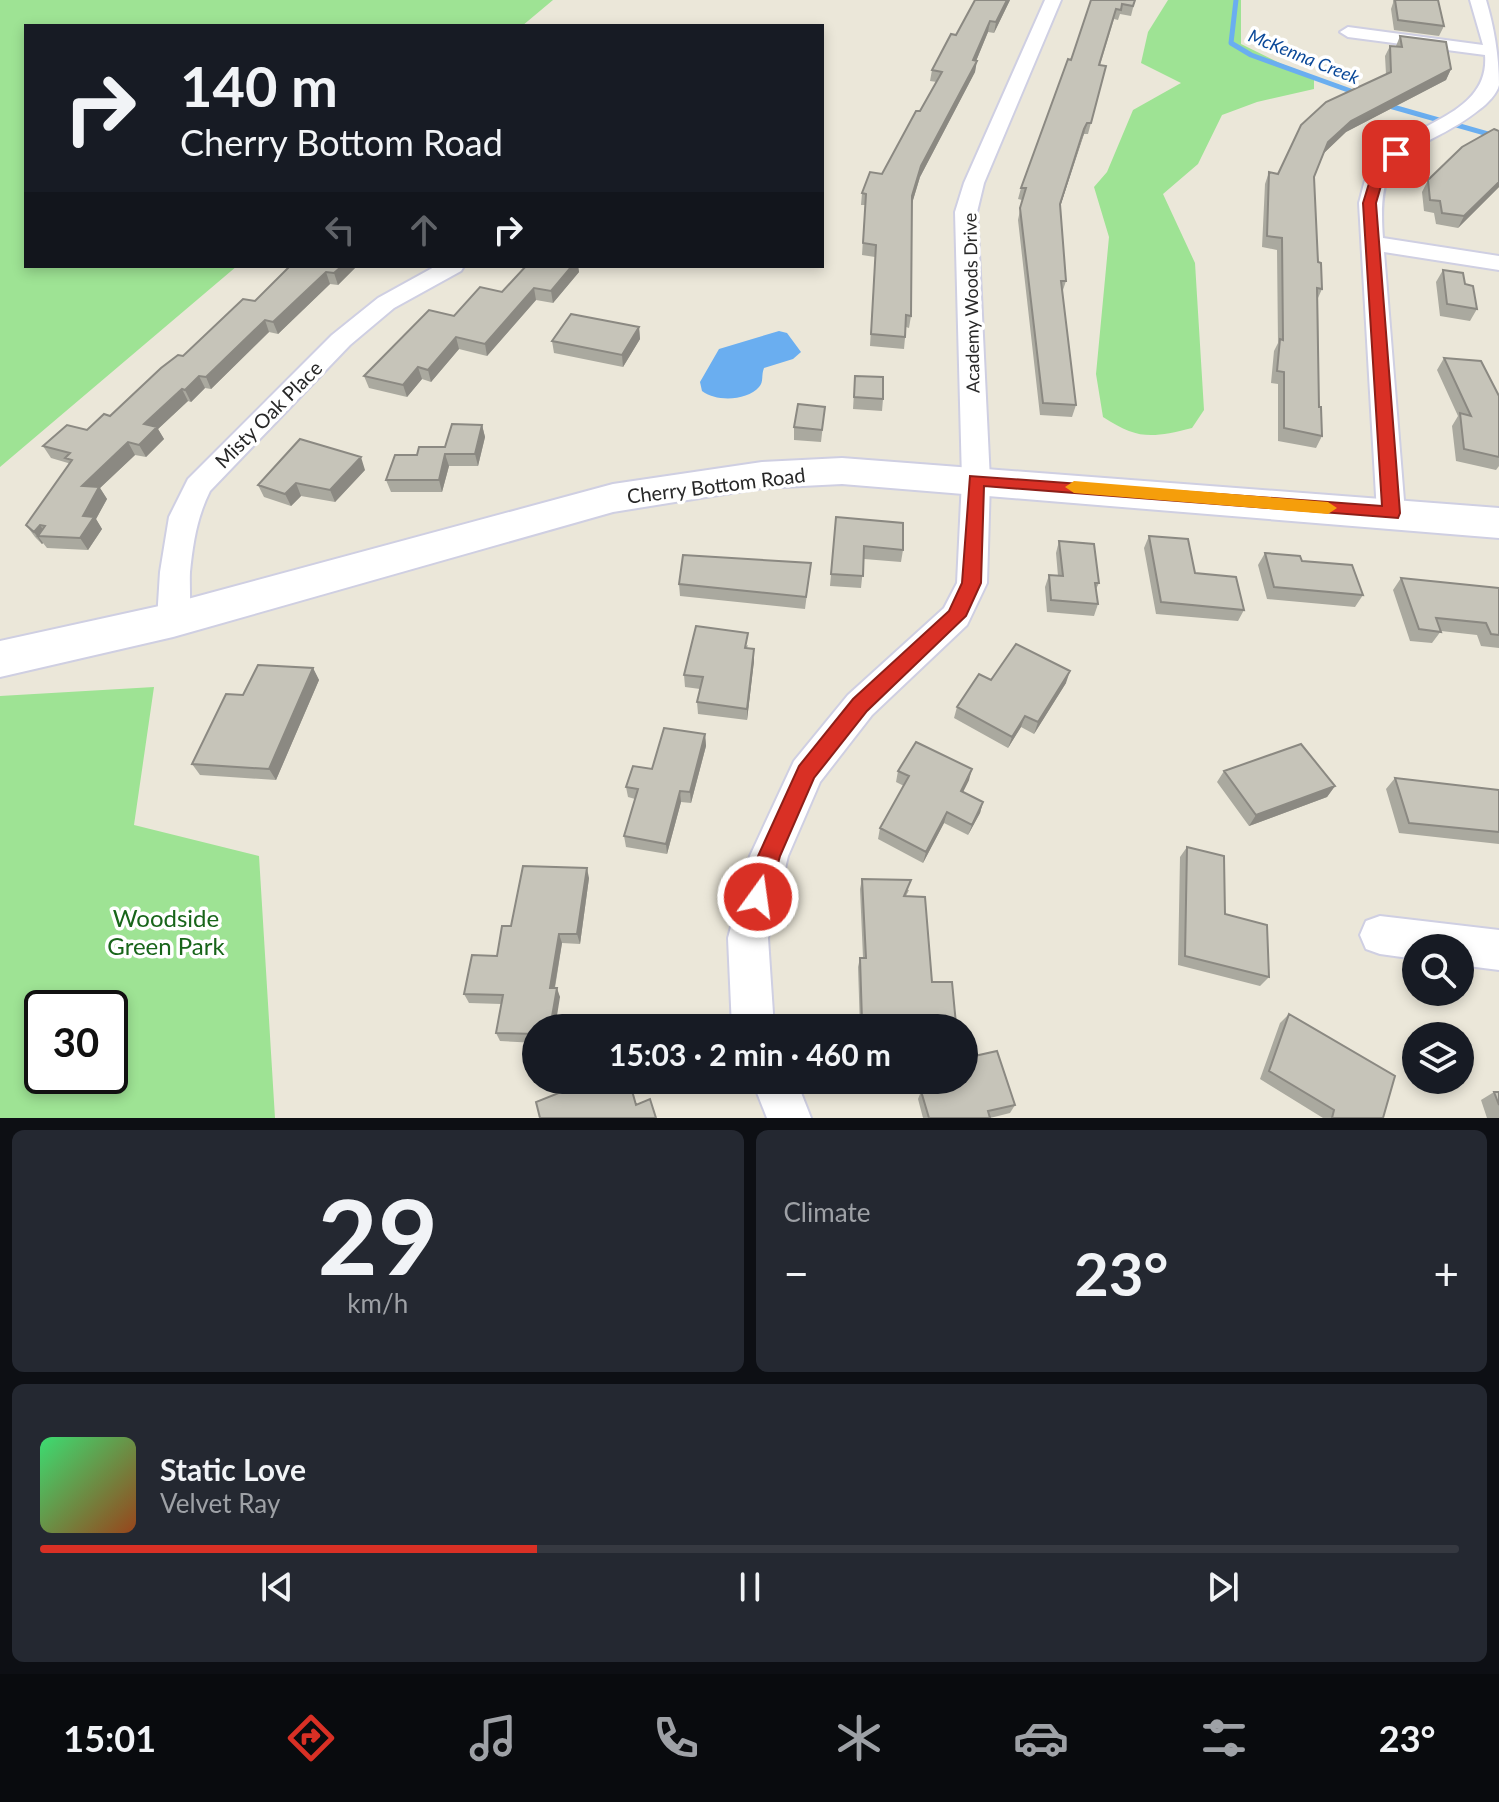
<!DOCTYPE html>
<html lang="en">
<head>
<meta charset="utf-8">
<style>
  :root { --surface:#171b24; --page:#242831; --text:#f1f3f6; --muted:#9ea1a6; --line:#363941; --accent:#d93025 }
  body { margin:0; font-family:Lato,sans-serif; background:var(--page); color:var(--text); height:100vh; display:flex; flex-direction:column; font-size:30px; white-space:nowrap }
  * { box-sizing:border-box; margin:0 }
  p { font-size:26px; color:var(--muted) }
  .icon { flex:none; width:44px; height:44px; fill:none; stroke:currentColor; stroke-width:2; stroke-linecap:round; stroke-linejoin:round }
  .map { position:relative; height:1118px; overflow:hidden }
  .drawer { display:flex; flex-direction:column; gap:12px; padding:12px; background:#0d0f14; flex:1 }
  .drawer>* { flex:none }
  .top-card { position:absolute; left:24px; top:24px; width:800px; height:244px; border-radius:0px; box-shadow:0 4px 12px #0003; background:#171b24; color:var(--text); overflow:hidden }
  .controls { position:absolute; left:1402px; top:934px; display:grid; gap:16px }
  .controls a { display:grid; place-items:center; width:72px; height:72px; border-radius:50%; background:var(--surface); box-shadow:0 4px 12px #0003; font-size:40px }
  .speed { position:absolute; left:24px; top:990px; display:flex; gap:16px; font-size:40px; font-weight:700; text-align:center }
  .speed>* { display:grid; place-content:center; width:104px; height:104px; border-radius:50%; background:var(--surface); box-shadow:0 4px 12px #0003; line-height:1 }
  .speed .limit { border:4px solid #111; border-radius:12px; background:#fff; color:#111 }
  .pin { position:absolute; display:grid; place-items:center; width:68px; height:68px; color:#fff; margin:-34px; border-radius:16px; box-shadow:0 4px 12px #0006 }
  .me { position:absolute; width:88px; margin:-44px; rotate:14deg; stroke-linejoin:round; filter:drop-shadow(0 0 6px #0008) }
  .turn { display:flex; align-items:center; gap:28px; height:168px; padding:0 24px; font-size:36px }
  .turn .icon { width:104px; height:104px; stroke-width:2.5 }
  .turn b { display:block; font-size:56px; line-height:68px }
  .lanes { display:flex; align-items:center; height:76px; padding:0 24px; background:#0003; justify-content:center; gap:40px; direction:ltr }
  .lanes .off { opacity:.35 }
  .big { font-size:60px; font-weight:700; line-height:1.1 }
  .drawer .widget { flex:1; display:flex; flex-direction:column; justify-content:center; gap:12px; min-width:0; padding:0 28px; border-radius:12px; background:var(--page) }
  .drawer .dial { align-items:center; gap:0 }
  .dial b { font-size:104px; line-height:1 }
  .song { display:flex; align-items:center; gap:24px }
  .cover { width:96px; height:96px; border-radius:12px; background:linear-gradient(135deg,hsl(140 70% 55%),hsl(20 70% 35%)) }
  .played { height:8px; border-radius:4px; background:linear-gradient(90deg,var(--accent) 35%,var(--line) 35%) }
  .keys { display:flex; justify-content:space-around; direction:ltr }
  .heat { display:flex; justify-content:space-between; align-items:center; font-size:44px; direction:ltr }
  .drawer .tiles { flex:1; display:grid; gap:12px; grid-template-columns:1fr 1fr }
  .widget:last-child { grid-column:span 2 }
  .trip { position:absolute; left:522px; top:1014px; width:456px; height:80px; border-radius:40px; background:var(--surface); box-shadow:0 4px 12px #0003; font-weight:700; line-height:80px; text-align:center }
  .dock { display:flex; height:128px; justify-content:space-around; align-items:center; background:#090b0e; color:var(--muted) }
  .dock .icon { width:56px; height:56px }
  .dock .current { color:var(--accent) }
  .dock b { font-size:36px; color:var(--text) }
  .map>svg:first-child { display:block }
  .green { fill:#9ee394; fill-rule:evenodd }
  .water { fill:#6aaef0 }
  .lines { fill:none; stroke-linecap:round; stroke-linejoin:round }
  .stream { stroke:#6aaef0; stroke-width:5 }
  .street-casing { stroke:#cfcfe2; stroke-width:4 }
  .secondary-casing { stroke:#cfcfe2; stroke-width:4 }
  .street { fill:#fff; fill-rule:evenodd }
  .secondary { fill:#fff; fill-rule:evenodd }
  .wall { fill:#aaa99f }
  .shaded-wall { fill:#8b8982 }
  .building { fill:#c6c4b9; stroke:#8b8982; stroke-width:2 }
  .route { fill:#d93025; stroke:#8d1f18; stroke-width:2 }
  .slow { fill:#f59e0b }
  .labels { text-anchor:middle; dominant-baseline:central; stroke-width:7; stroke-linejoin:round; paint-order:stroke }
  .far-water-label { font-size:18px; font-style:italic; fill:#0b4999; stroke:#fff }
  .far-street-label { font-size:18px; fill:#282828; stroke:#fff }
  .street-label { font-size:20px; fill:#282828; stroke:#fff }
  .near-park-label { font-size:24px; fill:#18651a; stroke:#fff }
</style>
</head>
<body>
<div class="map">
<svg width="1499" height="1118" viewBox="0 0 1499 1118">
  <rect width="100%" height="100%" fill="#ebe7d9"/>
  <path class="green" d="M0 0H553L522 26H26V266H237L0 467Z
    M1168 0H1241V44L1314 80V89L1257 102 1222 115 1198 164 1163 194 1195 263 1204 410 1192 428C1152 438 1138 440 1103 417L1096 374 1109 237 1094 187 1107 172 1133 110 1181 83 1141 63 1148 32Z
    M154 687 134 825 259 856 275 1118H0V696ZM42 1008H110V1076H42Z"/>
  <path class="water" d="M779 331 787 333 801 352 793 359 764 368C761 375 764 382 759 387 747 401 716 402 702 391L700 382 719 349Z"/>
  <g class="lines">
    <path class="stream" d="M1236 0 1231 43 1251 55 1359 94
      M1386 105 1499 137"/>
    <defs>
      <path id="street" d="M1045 0H1061L984 183 977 212 990 480 987 583 967 625 872 715 820 782 788 856 768 938 774 1028H732L728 938 750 856 794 761 848 695 944 608 957 583 962 480 955 212 964 183Z
        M1470 0H1486C1494 27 1499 56 1499 85 1497 94 1487 104 1480 109 1418 159 1375 136 1383 238L1499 256V270L1384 252 1405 513 1401 520 1391 523 1381 520 1377 513 1359 203C1363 189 1365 174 1374 162 1407 123 1490 117 1485 55L1348 37 1340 32 1348 27 1483 45Z
        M436 266H464L461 271 394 308 350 345 210 491C197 517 193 543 190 572 189 590 193 612 184 629L173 632 162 629 157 620 160 572 169 517 188 479 332 335 378 298Z
        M1380 916 1499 930V970L1460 965V948H1416V959L1380 954 1366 949 1360 935 1366 921Z
        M752 1080H796L811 1118H767Z"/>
      <path id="secondary" d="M842 458 1499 508V538L842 484 762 488 613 512 173 637 0 677V641L173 603 613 484 762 462Z"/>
    </defs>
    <use href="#street" class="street-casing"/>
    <use href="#secondary" class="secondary-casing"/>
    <use href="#street" class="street"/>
    <use href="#secondary" class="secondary"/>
  </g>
  <path class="wall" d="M975 0H1010L994 33 988 32 976 61 975 72 920 177 912 203 911 316 909 328 906 327 904 349 870 346 875 257 862 255 865 205H861L862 193 882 174 920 111 937 82 930 81 932 70 956 35Z
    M1091 0H1135L1131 16 1120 14 1118 20 1114 19 1100 65 1106 66 1088 134H1084L1081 140 1060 207 1066 281 1062 293 1076 405 1072 417 1040 415 1018 220 1022 200 1018 199 1021 188 1071 60Z
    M1393 0H1438L1444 26 1439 36 1394 30 1391 9 1393 3Z
    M1400 36 1451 69 1446 80 1346 132 1324 153 1314 177 1318 262 1322 289 1318 298 1319 407 1322 436 1316 448 1278 441V384L1271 383 1274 351 1278 343 1277 250 1262 247 1265 184 1269 172 1278 174 1386 74 1385 56 1390 46H1396Z
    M1428 180 1499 187 1458 228 1436 224 1434 213 1424 211 1422 192Z
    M290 266H357L338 285 330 284 278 334 269 332 211 389 205 388 191 402 188 401 158 429 164 439 146 457 135 455 100 488 107 499 96 519 102 529 88 550 47 548 43 543 42 544 35 537 26 525 69 464 68 463 51 458 43 446 87 430 110 416 255 301Z
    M526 266H578L579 272 553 303 536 300 487 356 459 349 431 382 422 379 407 397 369 388 364 376 454 316 502 292Z
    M1443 270 1465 284 1477 309 1470 321 1440 316 1436 282Z
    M639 327 640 339 623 367 554 353 552 341Z
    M1444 358 1499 396V466L1496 470 1456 461 1452 426 1458 416 1437 370Z
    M855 376 883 399 882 411 853 409Z
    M825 407 821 442 794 440V427Z
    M482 425 485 437 478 466H449L442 492H391L386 480 417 455 445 447Z
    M365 470 335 502 301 496 291 506 264 497 258 485Z
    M836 517 903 550 901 562 864 559 861 588 830 586Z
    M1149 536 1195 573 1244 610 1238 621 1156 614 1144 548Z
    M1059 541 1099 583 1096 589 1098 604 1094 616 1047 612 1045 587 1049 575 1058 576 1056 553Z
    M1265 553 1363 595 1355 607 1267 599 1258 565Z
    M811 563 805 609 680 596 679 584Z
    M1401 578 1499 588V648L1481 646 1477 635 1441 631 1432 643 1410 641 1393 590Z
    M748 645 747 648 754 649V661L747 720 698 714 697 702 700 689 685 687 684 675Z
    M313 668 319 680 276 780 200 775 192 764 243 695Z
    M991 680 1066 683 1034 734 1021 727 1008 748 954 718 957 707Z
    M705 734 706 746 691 803 681 802 667 854 626 847 624 836 635 799 628 797 626 787Z
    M898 771 969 780 963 792 983 802 980 813 968 835 944 823 923 863 878 839 880 828 904 786 896 782Z
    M1224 771 1335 786 1327 797 1249 826 1217 782Z
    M1395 778 1499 790V844L1399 833 1386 789Z
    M1187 847 1225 914 1269 977 1260 986 1178 965 1180 857Z
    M589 878 580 944 562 943 555 988 560 997 536 1028V1043L500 1041 496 1033 501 1004 469 1003 464 994 497 956 511 926Z
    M862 879 909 890 906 896 932 982 956 1024 955 1028H860L858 967 860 958H863L860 889Z
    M1289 1014 1383 1118H1323L1260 1079 1280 1023Z
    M970 1057 1015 1105 1010 1113 990 1118H923L918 1099 920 1094 917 1080H964Z
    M1494 1092H1499V1118H1487L1481 1100Z"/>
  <path class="shaded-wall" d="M1007 0H1010L994 33 996 22Z
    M990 21 988 32 972 71 973 60Z
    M977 61 975 72 920 177 911 207 912 196 921 166Z
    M1451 69 1446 80 1346 132 1324 153 1328 142 1351 121Z
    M1087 123 1084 134 1057 216 1060 204Z
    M1499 182V187L1458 228 1464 216Z
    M342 266H357L338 285 334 273Z
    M572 266H578L579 272 553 303 551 291Z
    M326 272 330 284 278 334 273 322Z
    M534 288 536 300 487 356 485 344Z
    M265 320 269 332 211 389 206 377Z
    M639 327 640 339 623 367 622 355Z
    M456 337 459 349 431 382 428 370Z
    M418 367 422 379 407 397 403 385Z
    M199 376 205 388 191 402 185 390Z
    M182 389 188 401 158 429 164 439 146 457 139 445 144 424Z
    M482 425 485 437 478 466 475 454Z
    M128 442 135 455 100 488 107 499 96 519 102 529 88 550 80 538 83 516 82 486Z
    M445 454 449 466 442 492 439 480Z
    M361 457 365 470 335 502 330 490Z
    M296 483 301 496 291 506 285 494Z
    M40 525 48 537 38 536 43 543 42 544 34 532Z
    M754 649V661L747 720V709Z
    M313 668 319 680 276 780 269 769Z
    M1070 671 1066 683 1034 734 1038 722Z
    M1025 716 1021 727 1008 748 1012 737Z
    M705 734 706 746 691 803 690 792Z
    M972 769 969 780 958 802 961 791Z
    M1335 786 1327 797 1249 826 1256 815Z
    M680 791 681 802 667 854 666 844Z
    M983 802 980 813 968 835 972 825Z
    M947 812 944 823 923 863 926 852Z
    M587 868 589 878 580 944 577 934Z
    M559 934 562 943 553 997 550 988Z
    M557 988 560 997 555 1028H550Z"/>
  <path class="building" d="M975 0H1007L996 22 990 21 973 60 977 61 921 166 912 196 911 316 906 315 905 337 871 334 876 245 863 243 866 194 862 193 870 172 882 174 916 111H920L942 72 932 70 951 34 956 35Z
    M1091 0H1135L1133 6 1122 4 1121 10 1116 9 1099 65 1106 66 1091 123H1087L1084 129 1060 204 1066 281H1061L1076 405 1043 403 1020 208 1026 188H1021L1068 59 1071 60Z
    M1395 0H1438L1444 26 1398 20Z
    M1400 36 1446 42 1451 69 1351 121 1328 142 1314 177 1318 262 1321 263 1322 289 1317 288 1319 407H1321L1322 436 1284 428V372L1277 371 1280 339 1283 340 1282 238 1267 236 1269 172 1278 174 1301 125 1326 102 1391 72 1390 46 1402 47Z
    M1494 129 1499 131V182L1464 216 1442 213 1440 201 1430 200 1428 180 1462 147Z
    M290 266H342L334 273 326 272 273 322 265 320 206 377 199 376 185 390 182 389 144 424 157 427 139 445 128 442 82 486 99 487 83 516 94 517 80 538 38 536 45 526 40 525 34 532 26 525 72 460 65 458 70 453 43 446 67 425 87 430 104 414 110 416 161 368 178 355 183 356 243 299 255 301Z
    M526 266H572L551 291 534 288 485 344 456 337 428 370 418 367 403 385 364 376 429 310 454 316 480 287 502 292Z
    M1443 270 1463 273 1465 284 1473 286 1477 309 1447 304Z
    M571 314 639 327 622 355 552 341Z
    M1444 358 1481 361 1499 396V457L1464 449 1460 413 1471 416Z
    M855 376 883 377V399L854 397Z
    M798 404 825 407 822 430 794 427Z
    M452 424 482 425 475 454H445L439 480H386L395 455H417L419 447H445Z
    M300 439 361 457 330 490 296 483 285 494 258 485Z
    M836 517 903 523V550L864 546 863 576 831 574Z
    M1149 536 1188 539 1195 573 1236 577 1244 610 1161 602Z
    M1059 541 1094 544 1099 583H1095L1098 604 1051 600 1049 575 1063 576Z
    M1265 553 1300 556 1302 561 1352 565 1363 595 1274 587Z
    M683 555 811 563 806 597 679 584Z
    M1401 578 1499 588V635L1491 634 1486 623 1436 618 1441 632 1419 629Z
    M696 626 748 633 745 648 754 649 747 709 697 702 703 677 684 675Z
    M1016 644 1070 671 1038 722 1025 716 1012 737 957 707 979 674 991 680Z
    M258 665 313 668 269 769 192 764 226 694 243 695Z
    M664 728 705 734 690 792 680 791 666 844 624 836 638 789 626 787 633 766 652 769Z
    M916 742 972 769 961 791 983 802 972 825 947 812 926 852 880 828 909 776 898 771Z
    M1301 744 1335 786 1256 815 1224 771Z
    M1395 778 1499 790V832L1409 823Z
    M1187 847 1224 856 1225 914 1267 925 1269 977 1185 956Z
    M523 866 587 868 577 934H559L550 988H557L550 1028H536V1034L496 1033 503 995 464 994 472 955 497 956 502 926H511Z
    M862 879 911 880 904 896 925 897 932 982H952L956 1024 862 1021 860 958H866Z
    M1289 1014 1395 1076 1383 1118H1332L1334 1110 1269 1071Z
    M967 1047 970 1057 997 1051 1015 1105 988 1111 990 1118H929L921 1091H925L922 1080H964V1048Z
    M591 1080H629L636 1105 650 1099 656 1118H540L536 1102Z
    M1494 1092H1499V1105Z"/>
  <path class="route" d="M1392 151 1402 154 1386 169 1376 203 1400 513 1398 518 984 486 981 583 966 616 867 711 814 778 780 856 767 905 758 909 750 905 747 897 758 856 799 766 853 699 949 611 962 583 970 476 1382 506 1363 203 1374 167Z"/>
  <path class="slow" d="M1074 481 1328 502 1337 508 1328 514 1074 493 1065 487Z"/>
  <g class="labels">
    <g class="far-water-label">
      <text transform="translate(1304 56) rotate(22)">McKenna Creek</text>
    </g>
    <g class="far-street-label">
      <text transform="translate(971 303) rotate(-91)">Academy Woods Drive</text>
    </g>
    <g class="street-label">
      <text transform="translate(268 414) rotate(-45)">Misty Oak Place</text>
      <text transform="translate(716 485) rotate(-7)">Cherry Bottom Road</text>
    </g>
    <g class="near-park-label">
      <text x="166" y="917">Woodside<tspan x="166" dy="28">Green Park</tspan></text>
    </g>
  </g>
</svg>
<div class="controls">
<a><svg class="icon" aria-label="search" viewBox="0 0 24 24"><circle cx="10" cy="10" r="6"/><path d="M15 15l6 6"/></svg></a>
<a><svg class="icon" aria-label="layers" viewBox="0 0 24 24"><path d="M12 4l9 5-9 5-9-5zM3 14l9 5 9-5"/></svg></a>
</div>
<div class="speed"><div class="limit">30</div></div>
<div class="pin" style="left:1396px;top:154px;background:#d93025"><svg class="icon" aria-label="arrive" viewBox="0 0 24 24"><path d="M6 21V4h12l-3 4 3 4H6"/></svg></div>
<svg class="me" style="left:758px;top:897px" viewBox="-20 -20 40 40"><circle r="17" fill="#d93025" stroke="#fff" stroke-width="3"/><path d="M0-11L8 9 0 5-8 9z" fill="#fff"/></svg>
<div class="trip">15:03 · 2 min · 460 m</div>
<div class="top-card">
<div class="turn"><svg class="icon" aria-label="right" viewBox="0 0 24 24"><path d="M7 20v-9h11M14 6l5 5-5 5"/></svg><div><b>140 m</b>Cherry Bottom Road</div></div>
<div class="lanes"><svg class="icon off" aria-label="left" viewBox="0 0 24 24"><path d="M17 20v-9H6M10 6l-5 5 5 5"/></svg><svg class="icon off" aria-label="ahead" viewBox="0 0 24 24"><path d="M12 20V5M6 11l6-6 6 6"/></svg><svg class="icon" aria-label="right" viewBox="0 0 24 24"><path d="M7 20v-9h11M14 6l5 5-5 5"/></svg></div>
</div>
</div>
<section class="drawer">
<div class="tiles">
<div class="widget dial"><b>29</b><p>km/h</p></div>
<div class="widget"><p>Climate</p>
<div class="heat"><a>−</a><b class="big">23°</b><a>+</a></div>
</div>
<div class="widget">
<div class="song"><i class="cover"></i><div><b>Static Love</b><p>Velvet Ray</p></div></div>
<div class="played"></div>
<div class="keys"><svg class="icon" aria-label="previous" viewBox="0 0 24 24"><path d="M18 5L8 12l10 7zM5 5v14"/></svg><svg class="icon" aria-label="pause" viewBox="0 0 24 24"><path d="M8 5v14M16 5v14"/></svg><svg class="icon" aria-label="next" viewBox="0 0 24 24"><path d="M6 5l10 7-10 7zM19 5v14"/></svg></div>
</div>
</div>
</section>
<nav class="dock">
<b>15:01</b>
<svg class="icon current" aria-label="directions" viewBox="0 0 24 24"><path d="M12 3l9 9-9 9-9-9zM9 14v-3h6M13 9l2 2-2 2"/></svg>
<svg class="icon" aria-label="music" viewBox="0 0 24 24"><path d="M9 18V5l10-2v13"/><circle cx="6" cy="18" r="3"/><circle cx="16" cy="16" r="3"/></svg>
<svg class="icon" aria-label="phone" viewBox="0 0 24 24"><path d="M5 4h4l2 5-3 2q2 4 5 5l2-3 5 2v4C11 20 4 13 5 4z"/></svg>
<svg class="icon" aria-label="climate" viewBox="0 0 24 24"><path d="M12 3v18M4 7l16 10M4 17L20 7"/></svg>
<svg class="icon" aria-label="car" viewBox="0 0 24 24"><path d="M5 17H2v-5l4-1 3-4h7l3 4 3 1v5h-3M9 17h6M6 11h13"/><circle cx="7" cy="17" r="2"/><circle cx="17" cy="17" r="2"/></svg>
<svg class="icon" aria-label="filters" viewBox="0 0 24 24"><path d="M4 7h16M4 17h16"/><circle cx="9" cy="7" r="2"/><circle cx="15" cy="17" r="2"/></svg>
<b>23°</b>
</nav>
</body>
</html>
